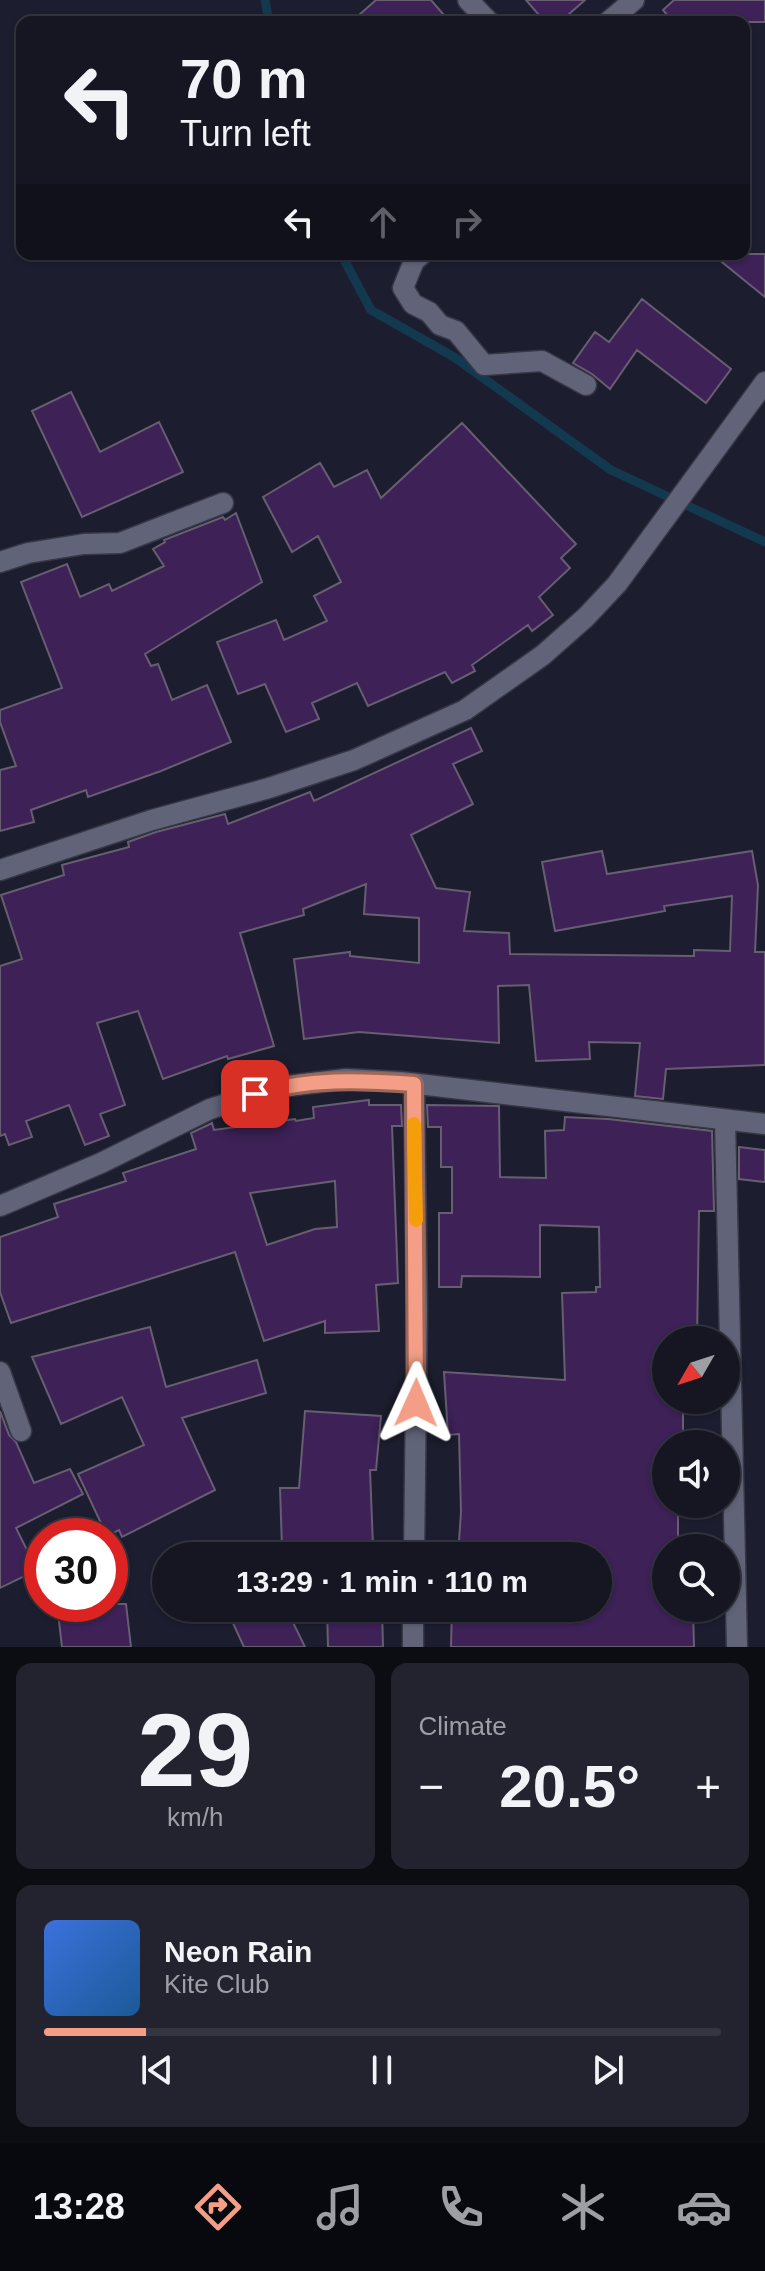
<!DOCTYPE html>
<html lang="en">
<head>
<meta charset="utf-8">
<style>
  :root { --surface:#151622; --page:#22232f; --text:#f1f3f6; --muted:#9d9fa5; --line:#343540; --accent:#f49e87 }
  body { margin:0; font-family:Helvetica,sans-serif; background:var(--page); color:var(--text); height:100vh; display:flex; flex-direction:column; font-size:30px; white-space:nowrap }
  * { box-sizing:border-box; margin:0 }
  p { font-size:26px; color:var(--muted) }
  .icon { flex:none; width:44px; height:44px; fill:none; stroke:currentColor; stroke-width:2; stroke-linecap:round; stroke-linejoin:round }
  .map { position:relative; height:1647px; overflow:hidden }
  .details { display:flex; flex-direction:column; gap:16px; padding:16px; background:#0c0c13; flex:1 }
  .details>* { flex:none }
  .guide { position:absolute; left:16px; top:16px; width:734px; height:244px; border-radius:16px; box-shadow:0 2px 6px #0004,0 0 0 2px var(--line); background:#151622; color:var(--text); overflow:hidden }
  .needle { width:52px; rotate:231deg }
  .buttons { position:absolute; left:652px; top:1326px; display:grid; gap:16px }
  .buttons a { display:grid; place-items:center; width:88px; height:88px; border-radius:50%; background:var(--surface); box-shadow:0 2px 6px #0004,0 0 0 2px var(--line); font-size:40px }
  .speed { position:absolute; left:24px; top:1518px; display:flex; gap:16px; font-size:40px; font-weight:700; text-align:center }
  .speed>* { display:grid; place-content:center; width:104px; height:104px; border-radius:50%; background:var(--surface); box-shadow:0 2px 6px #0004,0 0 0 2px var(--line); line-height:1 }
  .speed .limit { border:12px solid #d22; background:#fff; color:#111 }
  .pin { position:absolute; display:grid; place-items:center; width:68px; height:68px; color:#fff; margin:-34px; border-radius:16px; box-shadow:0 4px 12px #0006 }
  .me { position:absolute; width:88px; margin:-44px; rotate:1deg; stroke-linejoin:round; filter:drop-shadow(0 0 6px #0008) }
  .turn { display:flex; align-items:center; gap:28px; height:168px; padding:0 32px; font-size:36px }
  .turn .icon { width:104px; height:104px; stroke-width:2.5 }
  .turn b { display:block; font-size:56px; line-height:68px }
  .lanes { display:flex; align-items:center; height:76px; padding:0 32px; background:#0003; justify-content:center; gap:40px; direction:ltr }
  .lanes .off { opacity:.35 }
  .big { font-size:60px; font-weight:700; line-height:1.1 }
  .details .tile { flex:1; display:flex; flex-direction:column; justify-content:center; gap:12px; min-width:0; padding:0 28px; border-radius:16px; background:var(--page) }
  .details .dial { align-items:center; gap:0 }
  .dial b { font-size:104px; line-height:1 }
  .song { display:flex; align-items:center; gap:24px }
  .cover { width:96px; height:96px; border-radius:12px; background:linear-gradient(135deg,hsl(220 70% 55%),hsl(210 70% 35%)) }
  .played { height:8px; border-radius:4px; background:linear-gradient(90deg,var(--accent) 15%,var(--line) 15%) }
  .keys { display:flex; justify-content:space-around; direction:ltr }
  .heat { display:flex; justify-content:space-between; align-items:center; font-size:44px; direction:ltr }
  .details .tiles { flex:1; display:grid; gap:16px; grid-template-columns:1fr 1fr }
  .tile:last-child { grid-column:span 2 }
  .trip { position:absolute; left:152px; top:1542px; width:460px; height:80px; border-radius:40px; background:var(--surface); box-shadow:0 2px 6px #0004,0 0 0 2px var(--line); font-weight:700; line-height:80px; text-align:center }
  .tabs { display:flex; height:128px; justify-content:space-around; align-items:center; background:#08090e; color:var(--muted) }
  .tabs .icon { width:56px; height:56px }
  .tabs .on { color:var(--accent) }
  .tabs b { font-size:36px; color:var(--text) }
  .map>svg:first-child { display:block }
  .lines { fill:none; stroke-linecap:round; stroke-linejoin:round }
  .stream { stroke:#13394f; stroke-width:9 }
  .building { fill:#3d2157; stroke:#675e72; stroke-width:2; fill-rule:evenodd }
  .street-casing { stroke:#373846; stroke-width:23 }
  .street { stroke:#616378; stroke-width:20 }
  .route-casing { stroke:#9f6758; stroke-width:20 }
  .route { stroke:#f49e87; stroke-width:14 }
  .slow { stroke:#f59e0b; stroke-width:14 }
</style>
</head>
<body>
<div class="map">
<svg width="765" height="1647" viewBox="0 0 765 1647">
  <rect width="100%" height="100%" fill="#1c1d2e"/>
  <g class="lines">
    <path class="stream" d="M265 0 269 22
      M341 254 371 310 454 357 611 470 765 542"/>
  </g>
  <path class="building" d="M376 0H431L450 22H351Z
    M526 0H585L560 22H545Z
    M674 0H765V22H673L663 10Z
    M712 254H765V297Z
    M642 299 731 369 706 403 637 350 610 389 592 374 573 363 595 332 609 342Z
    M71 392 100 452 159 422 183 472 82 517 32 411Z
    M462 423 576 544 561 558 570 568 539 597 553 615 532 631 528 625 472 665 475 671 452 683 445 672 368 706 357 683 312 703 319 719 286 732 265 684 238 694 217 642 276 620 284 640 327 621 314 596 341 582 318 536 292 552 263 497 320 463 334 487 367 470 381 498Z
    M236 513 262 582 145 654 151 666 158 664 172 700 207 685 231 742 161 771 88 797 86 790 31 810 34 822 0 831V770L16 766 0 722V710L62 688 21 582 67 564 80 597 109 584 112 591 164 566 153 549 165 542 164 540 223 517 225 520Z
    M471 728 482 751 453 764 473 804 411 835 436 888 470 892 464 931 509 933 510 954 694 956V950L730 951 732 896 664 906 665 911 555 931 542 862 602 851 607 874 752 851 758 885 755 952H765V1065L666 1069 663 1099 635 1096 640 1043 589 1042 590 1059 536 1061 529 985 498 986 499 1043 359 1032 304 1039 294 959 350 952V956L419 963V918L364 914 366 884 303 909 304 915 240 933 274 1046 228 1059 227 1056 163 1079 138 1011 97 1023 125 1105 100 1114 109 1136 85 1145 69 1105 26 1121 32 1137 9 1145 5 1134 0 1136V966L22 959 1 895 64 875 62 865 129 847 128 842 156 832 225 814 228 824 310 792 314 801Z
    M369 1100V1105H401L402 1126H392L398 1283 376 1285 379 1331 325 1333V1321L264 1341 235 1252 11 1323 0 1292V1237L58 1217 54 1204 126 1181 123 1173 196 1149 191 1133 208 1125 212 1123 214 1130 295 1119 296 1121 314 1118 313 1107ZM335 1181 337 1227 315 1229 267 1245 250 1193Z
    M427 1105 499 1106 500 1177 546 1178 545 1131 564 1130 565 1117 608 1119 712 1131 714 1211H699L697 1340H666V1400H683V1444H666V1504H678V1548H666V1608H693L694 1647H451L452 1608 574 1612V1608H598V1556H458L461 1512 459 1434 448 1435 444 1372 565 1380 562 1293 596 1292V1287H600L599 1227 540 1225V1277L462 1276 461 1287H439V1213H452V1167H441V1127H428Z
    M739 1147 765 1150V1182L739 1179Z
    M150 1327 166 1387 257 1360 266 1393 182 1418 215 1490 122 1537 119 1530 107 1536 78 1474 144 1445 122 1397 61 1424 32 1357Z
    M0 1411 9 1435 16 1442 34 1483 70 1469 83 1494 16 1528 37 1570 0 1588Z
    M305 1411 381 1416 376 1470H370L373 1546 282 1548 280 1488H299Z
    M57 1604H126L131 1647H62Z
    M226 1608H286L305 1647H244Z
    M327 1608H382L383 1647H328Z"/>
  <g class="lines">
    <defs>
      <path id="street" d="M468 0 489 22
        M608 22 634 0
        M422 254 414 261 403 288 413 304 429 312 440 325 456 331 484 365 542 361 586 385
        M0 562 28 553 84 544 120 543 223 503
        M0 870 152 820 269 788 354 760 465 710 543 655 586 617 617 584 765 382
        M414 1084 417 1311 414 1556
        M725 1121 737 1647
        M0 1206 101 1163 210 1109 278 1087 346 1079 401 1082 765 1124
        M0 1372 21 1431
        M413 1647V1608"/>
    </defs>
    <use href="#street" class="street-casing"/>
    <use href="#street" class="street"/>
  </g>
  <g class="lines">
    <defs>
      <path id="route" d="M255 1094C308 1078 360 1080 414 1084L416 1403"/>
    </defs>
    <use href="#route" class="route-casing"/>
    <use href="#route" class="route"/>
    <path class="slow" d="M414 1124 416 1220"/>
  </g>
</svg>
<div class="buttons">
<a><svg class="needle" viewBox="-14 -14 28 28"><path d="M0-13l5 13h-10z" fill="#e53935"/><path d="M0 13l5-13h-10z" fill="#9d9fa5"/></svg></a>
<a><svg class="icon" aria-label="sound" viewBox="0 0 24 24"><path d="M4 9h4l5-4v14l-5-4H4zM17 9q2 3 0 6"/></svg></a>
<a><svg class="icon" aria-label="search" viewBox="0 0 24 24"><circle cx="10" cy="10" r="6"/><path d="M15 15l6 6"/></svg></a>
</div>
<div class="speed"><div class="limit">30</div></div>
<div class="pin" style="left:255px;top:1094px;background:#d93025"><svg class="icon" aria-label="arrive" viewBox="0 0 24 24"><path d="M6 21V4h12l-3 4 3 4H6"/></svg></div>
<svg class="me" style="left:416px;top:1403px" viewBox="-20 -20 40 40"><path d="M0-17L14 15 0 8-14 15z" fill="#f49e87" stroke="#fff" stroke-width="4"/></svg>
<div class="trip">13:29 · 1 min · 110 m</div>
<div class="guide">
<div class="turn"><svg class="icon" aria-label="left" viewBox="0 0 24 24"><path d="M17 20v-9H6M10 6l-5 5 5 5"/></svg><div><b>70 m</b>Turn left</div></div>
<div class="lanes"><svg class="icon" aria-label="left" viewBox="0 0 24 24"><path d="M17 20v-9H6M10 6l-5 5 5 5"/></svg><svg class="icon off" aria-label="ahead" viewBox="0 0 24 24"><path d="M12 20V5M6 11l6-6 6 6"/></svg><svg class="icon off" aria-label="right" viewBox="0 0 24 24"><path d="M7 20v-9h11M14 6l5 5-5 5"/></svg></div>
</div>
</div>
<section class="details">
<div class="tiles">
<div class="tile dial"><b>29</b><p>km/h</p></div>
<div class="tile"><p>Climate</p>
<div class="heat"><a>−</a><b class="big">20.5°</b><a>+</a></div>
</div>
<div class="tile">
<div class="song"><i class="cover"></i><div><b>Neon Rain</b><p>Kite Club</p></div></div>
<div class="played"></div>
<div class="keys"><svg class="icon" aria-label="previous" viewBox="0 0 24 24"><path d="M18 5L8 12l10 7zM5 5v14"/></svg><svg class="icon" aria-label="pause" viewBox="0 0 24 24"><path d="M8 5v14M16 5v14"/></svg><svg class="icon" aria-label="next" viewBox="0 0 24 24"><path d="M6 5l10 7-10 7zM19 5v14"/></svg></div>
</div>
</div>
</section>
<nav class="tabs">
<b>13:28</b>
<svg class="icon on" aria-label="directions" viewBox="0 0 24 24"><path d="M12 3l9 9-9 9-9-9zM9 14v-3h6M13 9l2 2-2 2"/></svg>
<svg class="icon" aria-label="music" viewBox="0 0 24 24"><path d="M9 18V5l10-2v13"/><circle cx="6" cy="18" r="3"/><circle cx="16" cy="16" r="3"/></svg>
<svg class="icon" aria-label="phone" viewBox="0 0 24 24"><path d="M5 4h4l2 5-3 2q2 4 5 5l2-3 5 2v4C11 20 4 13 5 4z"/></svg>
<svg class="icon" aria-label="climate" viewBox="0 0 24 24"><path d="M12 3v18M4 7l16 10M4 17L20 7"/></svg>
<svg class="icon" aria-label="car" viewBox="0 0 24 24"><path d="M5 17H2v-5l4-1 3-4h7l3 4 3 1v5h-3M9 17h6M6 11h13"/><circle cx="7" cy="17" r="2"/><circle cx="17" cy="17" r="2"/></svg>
</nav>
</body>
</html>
